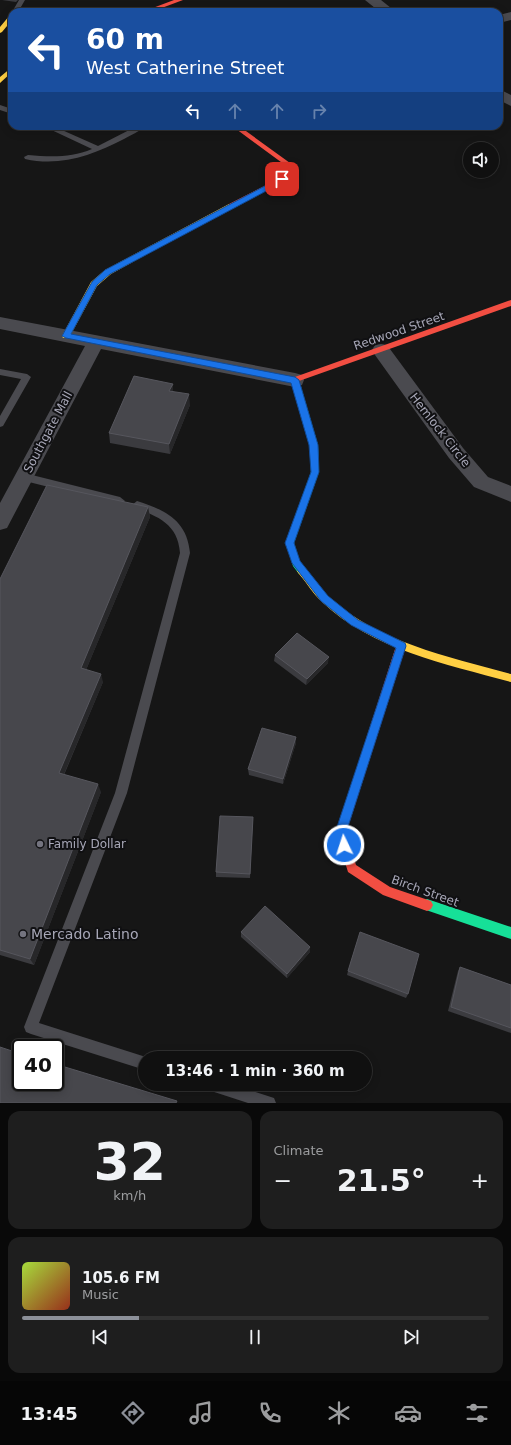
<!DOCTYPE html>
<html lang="en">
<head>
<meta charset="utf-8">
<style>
  :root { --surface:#101010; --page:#1e1e1e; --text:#f1f3f6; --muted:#9c9d9f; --line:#303030; --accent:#8c9099 }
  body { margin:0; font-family:"DejaVu Sans",sans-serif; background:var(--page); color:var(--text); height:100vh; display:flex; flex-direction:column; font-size:15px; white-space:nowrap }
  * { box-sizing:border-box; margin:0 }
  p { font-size:13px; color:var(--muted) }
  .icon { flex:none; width:22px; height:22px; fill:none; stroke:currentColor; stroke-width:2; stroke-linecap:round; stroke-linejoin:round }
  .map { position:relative; height:1103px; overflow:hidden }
  .panel { display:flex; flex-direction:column; gap:8px; padding:8px; background:#090909; flex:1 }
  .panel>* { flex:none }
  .banner { position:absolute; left:8px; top:8px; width:495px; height:122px; border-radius:12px; box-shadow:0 2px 10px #0003,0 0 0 1px var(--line); background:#1a4fa0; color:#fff; overflow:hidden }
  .controls { position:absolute; left:463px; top:142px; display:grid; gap:8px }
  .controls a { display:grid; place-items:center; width:36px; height:36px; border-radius:50%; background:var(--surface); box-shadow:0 2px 10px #0003,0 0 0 1px var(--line); font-size:20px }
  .speed { position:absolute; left:12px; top:1039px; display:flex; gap:8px; font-size:20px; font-weight:700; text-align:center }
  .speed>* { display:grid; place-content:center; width:52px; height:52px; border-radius:50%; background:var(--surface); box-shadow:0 2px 10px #0003,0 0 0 1px var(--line); line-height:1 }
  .speed .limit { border:2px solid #111; border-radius:6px; background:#fff; color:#111 }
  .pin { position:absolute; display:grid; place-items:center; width:34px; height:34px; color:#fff; margin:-17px; border-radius:8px; box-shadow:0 2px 6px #0006 }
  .me { position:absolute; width:44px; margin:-22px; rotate:356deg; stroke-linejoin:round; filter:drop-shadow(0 0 3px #0008) }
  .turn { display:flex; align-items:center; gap:14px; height:84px; padding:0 12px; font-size:18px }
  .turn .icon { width:52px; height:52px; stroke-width:2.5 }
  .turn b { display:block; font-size:28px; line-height:34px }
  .lanes { display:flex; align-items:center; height:38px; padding:0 12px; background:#0003; justify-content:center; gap:20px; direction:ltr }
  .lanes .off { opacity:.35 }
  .big { font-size:30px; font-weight:800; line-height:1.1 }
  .panel .widget { flex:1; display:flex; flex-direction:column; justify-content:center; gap:6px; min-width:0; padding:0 14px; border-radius:12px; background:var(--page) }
  .panel .dial { align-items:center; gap:0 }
  .dial b { font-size:52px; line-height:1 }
  .song { display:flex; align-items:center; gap:12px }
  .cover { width:48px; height:48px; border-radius:6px; background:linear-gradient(135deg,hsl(80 70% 55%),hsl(10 70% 35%)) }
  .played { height:4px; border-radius:2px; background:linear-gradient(90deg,var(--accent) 25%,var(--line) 25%) }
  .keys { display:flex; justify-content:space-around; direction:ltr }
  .heat { display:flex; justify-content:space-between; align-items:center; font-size:22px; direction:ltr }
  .panel .tiles { flex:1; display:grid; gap:8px; grid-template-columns:1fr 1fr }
  .widget:last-child { grid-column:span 2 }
  .trip { position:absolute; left:138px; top:1051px; width:234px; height:40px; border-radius:20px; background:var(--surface); box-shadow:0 2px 10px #0003,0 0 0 1px var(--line); font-weight:800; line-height:40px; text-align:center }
  .menu { display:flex; height:64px; justify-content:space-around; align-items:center; background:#060606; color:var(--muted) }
  .menu .icon { width:28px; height:28px }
  .menu .active { color:var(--accent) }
  .menu b { font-size:18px; color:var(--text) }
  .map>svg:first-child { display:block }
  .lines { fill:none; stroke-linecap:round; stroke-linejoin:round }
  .lane { fill:#4a4a4f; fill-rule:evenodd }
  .street { fill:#4a4a4f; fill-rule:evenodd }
  .fast { fill:#16e098; fill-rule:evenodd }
  .slow { fill:#ffcf43; fill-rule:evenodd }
  .jam { fill:#f24e42; fill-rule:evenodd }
  .wall { fill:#3b3b3f }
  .shaded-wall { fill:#272729 }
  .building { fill:#47474c; stroke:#56565d }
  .route { fill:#1a73e8; stroke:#114b97 }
  .poi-dot { fill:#74747f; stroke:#101012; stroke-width:1.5 }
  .labels { text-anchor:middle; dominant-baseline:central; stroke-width:4; stroke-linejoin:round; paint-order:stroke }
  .street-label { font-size:12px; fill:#a7a7b7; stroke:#101012 }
  .poi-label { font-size:12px; fill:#a7a7b7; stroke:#101012; text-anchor:start }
  .near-poi-label { font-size:14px; fill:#a7a7b7; stroke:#101012; text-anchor:start }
</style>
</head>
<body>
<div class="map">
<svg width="511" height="1103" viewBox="0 0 511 1103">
  <rect width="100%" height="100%" fill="#161616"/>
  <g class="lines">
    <path class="lane" d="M19 0H25L18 12H12Z
      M0 105 12 109V114L0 110Z
      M43 126H53L98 146 137 126H146C140 131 131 135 124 139 93 155 61 167 25 159L24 157 28 155C50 157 71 158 92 149Z
      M0 369 27 374 31 377 3 426 0 427V416L21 379 0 375Z
      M24 473 120 497 125 501 120 505 21 480 19 477Z
      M137 501C165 510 187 520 190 553L127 793 39 1023 149 1058H145V1070L31 1034 26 1032 24 1027 115 793 180 553C178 524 158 516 134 508L132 505Z
      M203 1084H231L274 1098 276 1103H248L205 1089Z"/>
    <path class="street" d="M365 0H381L396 12H380Z
      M511 12V20L499 23V15Z
      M499 89 511 95V106L499 100Z
      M0 317 295 373 302 375 304 380 302 385 295 387 101 349 7 528 0 530V503L85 346 0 329Z
      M381 344 387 345 463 448 488 477 511 486V502L474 487 449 458 375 355 372 350 375 345Z"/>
    <path class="fast" d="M297 384 301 387 318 445 319 472 294 543 300 562 307 571 305 574H299L293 566 286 543 311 472 310 445 293 387Z
      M427 899 511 927V939L423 909 421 905 423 901Z"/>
    <path class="slow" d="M12 14V20L2 32 0 33V27L10 15Z
      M12 67V72L0 83V77Z
      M229 204H233L234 206 111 274 97 286 69 338H63L62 336 91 282 105 270Z
      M302 567 305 568C313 578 320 589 329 597 379 643 447 656 511 674V682C446 664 373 650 322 602 313 594 307 583 299 574L297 571 299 568Z"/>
    <path class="jam" d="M174 0H183L151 12H142Z
      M232 126H239L290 163 292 171 284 180 231 208H229V204L280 178 286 171 285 165Z
      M511 300V306L299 381 301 387 300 389H294L291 380 292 378Z
      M401 642 404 643 406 646 346 833 356 865 390 887 431 901 433 905 431 909 427 911 383 895 348 872 336 833 396 646 398 643Z"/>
  </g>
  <path class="wall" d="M2 0H18L16 2Z
    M173 384V391L190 405 170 454 110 443 109 433Z
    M148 507 150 517 86 670 103 682 64 775 101 792 34 965 0 955V579Z
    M275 655 328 663 306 685 274 661Z
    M296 737V743L283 784 249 775 248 769Z
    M253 817 250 878 216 877V872Z
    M241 932 310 947V952L287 978 241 937Z
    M460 967 511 985V1033L448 1011 458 971Z
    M348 971 408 994 406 998 347 975Z"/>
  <path class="shaded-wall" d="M173 384V394L169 391Z
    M189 394 190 405 170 454 169 444Z
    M148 507 150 517 83 677 81 668Z
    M329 657 328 663 306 685 307 679Z
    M101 674 103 682 61 781 59 773Z
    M296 737V743L283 784V779Z
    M98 784 101 792 34 965 30 959Z
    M310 947V952L287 978V974Z"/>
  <path class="building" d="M134 376 173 384 169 391 189 394 169 444 109 433Z
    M47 485 148 507 81 668 101 674 59 773 98 784 30 959 0 950V579Z
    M297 633 329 657 307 679 275 655Z
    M262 728 296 737 283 779 248 769Z
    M220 816 253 817 250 874 216 872Z
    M265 906 310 947 287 974 241 932Z
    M360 932 419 954 408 994 348 971Z
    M460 967 511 985V1028L451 1007Z
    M0 1047 21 1054V1082H55V1064L177 1101 176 1103H0Z"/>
  <path class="route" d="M282 177 286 179 285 181 110 274 97 285 71 334 295 377 299 380 318 445 319 472 294 543 300 561 328 596 358 620 405 643 406 646 346 833 350 845 348 848 344 850 340 848 335 833 396 648 351 625 321 601 292 563 285 543 311 472 309 445 291 383 66 338 62 336 92 282 105 270Z"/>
  <g class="poi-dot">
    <circle cx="40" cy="844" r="4"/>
    <circle cx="23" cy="934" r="4"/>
  </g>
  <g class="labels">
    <g class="street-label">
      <text transform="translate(399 331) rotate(-19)">Redwood Street</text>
      <text transform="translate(440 430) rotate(52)">Hemlock Circle</text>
      <text transform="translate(48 432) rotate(-62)">Southgate Mall</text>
      <text transform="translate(425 891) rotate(20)">Birch Street</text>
    </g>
    <g class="poi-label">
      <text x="48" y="844">Family Dollar</text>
    </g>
    <g class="near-poi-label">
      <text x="31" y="934">Mercado Latino</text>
    </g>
  </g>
</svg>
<div class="controls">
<a><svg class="icon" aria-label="sound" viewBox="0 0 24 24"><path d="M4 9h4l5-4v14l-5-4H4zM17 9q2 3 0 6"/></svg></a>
</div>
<div class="speed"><div class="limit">40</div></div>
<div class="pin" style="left:282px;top:179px;background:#d93025"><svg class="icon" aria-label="arrive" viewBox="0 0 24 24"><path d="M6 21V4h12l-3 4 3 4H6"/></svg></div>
<svg class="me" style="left:344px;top:845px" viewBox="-20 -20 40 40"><circle r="17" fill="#1a73e8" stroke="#fff" stroke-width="3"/><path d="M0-11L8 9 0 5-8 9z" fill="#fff"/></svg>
<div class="trip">13:46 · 1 min · 360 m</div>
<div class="banner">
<div class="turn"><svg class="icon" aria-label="left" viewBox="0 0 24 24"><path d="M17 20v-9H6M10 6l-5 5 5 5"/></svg><div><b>60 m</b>West Catherine Street</div></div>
<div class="lanes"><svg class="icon" aria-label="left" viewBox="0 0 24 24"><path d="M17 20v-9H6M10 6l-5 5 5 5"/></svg><svg class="icon off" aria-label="ahead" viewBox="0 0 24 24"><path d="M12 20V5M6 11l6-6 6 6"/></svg><svg class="icon off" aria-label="ahead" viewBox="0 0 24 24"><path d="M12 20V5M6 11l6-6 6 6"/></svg><svg class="icon off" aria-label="right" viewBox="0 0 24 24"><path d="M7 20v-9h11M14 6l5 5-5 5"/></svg></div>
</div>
</div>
<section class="panel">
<div class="tiles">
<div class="widget dial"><b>32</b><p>km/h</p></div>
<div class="widget"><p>Climate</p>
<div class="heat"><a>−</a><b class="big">21.5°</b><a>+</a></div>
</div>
<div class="widget">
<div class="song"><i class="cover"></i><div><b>105.6 FM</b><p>Music</p></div></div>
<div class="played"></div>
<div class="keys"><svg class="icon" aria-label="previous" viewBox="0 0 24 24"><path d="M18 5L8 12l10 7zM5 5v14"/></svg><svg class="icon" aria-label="pause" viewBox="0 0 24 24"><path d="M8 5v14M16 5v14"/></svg><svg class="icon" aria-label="next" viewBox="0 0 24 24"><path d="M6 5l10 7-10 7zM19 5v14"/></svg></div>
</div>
</div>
</section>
<nav class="menu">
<b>13:45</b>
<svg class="icon active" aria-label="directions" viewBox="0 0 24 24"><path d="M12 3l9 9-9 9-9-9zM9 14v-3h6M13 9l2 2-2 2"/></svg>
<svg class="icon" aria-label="music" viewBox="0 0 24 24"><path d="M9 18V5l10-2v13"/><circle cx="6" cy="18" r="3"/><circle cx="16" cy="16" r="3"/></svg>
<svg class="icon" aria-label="phone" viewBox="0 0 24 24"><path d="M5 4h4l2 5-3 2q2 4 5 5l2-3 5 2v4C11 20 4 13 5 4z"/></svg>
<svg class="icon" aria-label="climate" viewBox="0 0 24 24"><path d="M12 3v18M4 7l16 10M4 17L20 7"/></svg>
<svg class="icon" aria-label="car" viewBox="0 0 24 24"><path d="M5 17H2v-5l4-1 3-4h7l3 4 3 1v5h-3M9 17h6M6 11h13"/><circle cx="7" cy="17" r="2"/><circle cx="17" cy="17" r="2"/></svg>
<svg class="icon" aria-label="filters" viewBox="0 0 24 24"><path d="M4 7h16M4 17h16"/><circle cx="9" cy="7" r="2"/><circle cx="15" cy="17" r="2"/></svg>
</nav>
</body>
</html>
